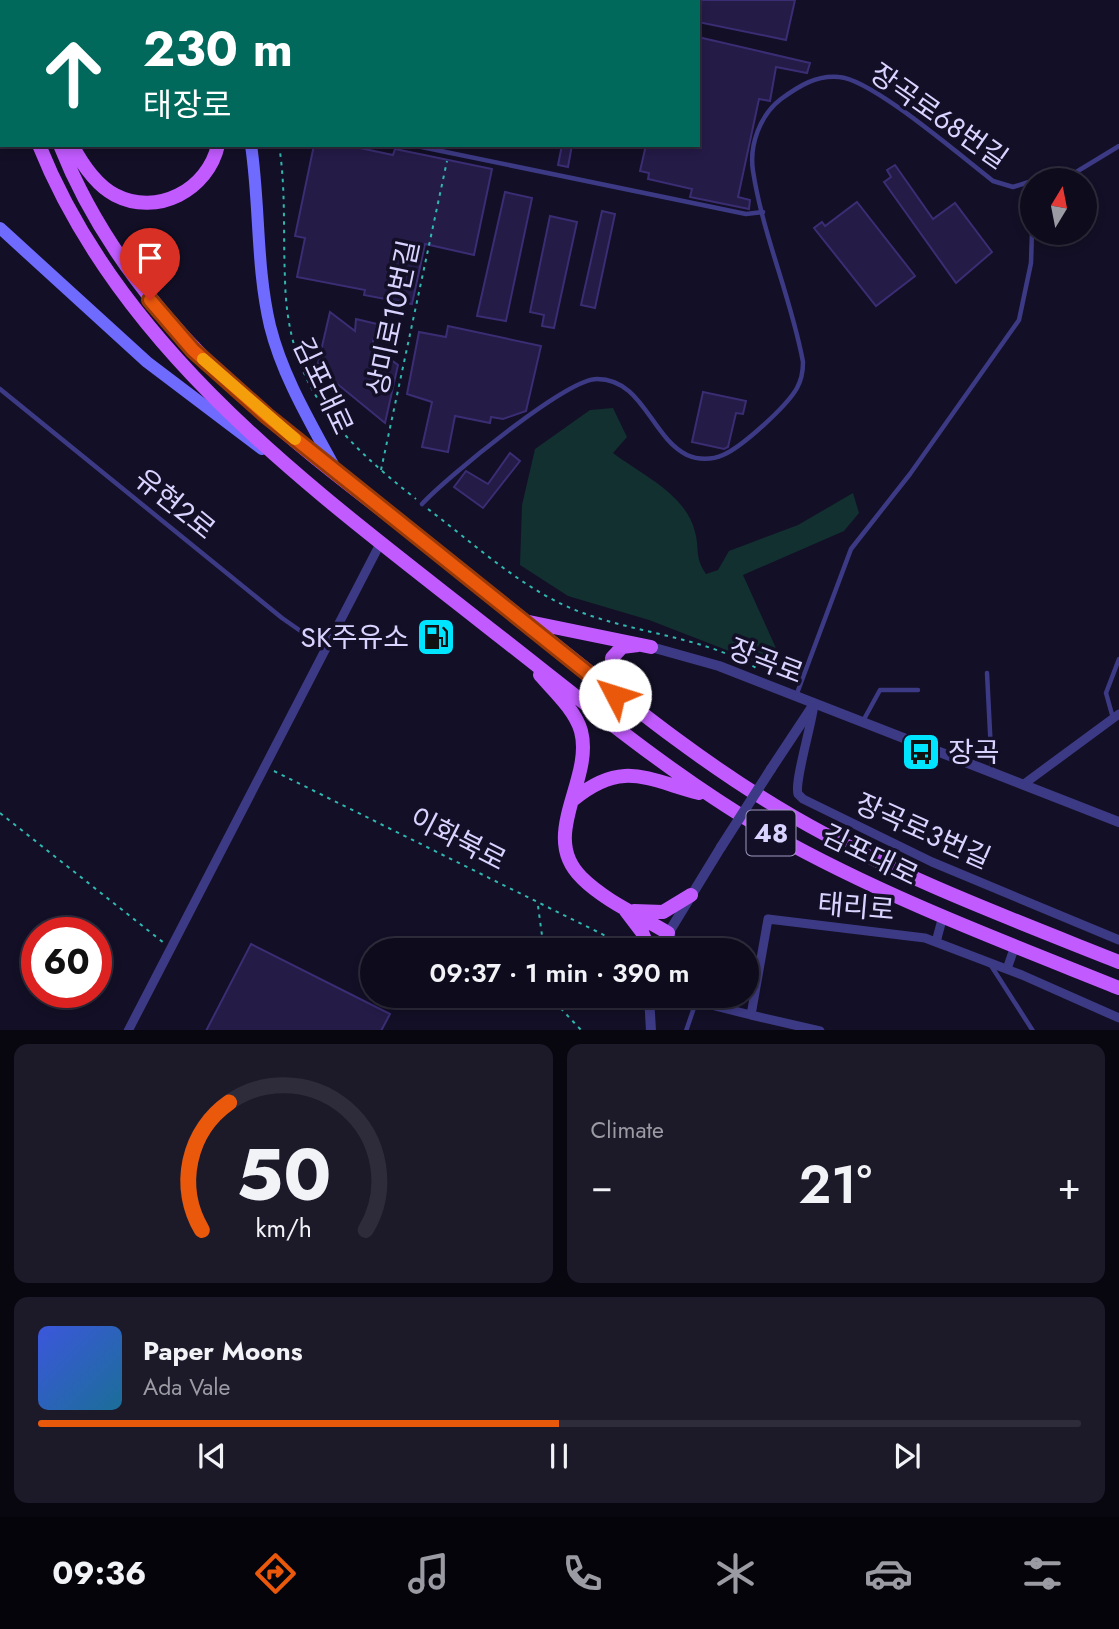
<!DOCTYPE html>
<html lang="en">
<head>
<meta charset="utf-8">
<style>
  :root { --surface:#0e0b1c; --page:#1c1929; --text:#f1f3f6; --muted:#9b9ba3; --line:#2e2b3b; --accent:#ea580c }
  body { margin:0; font-family:Jost,"Noto Sans KR",sans-serif; background:var(--page); color:var(--text); height:100vh; display:flex; flex-direction:column; font-size:26px; white-space:nowrap }
  * { box-sizing:border-box; margin:0 }
  p { font-size:23px; color:var(--muted) }
  .icon { flex:none; width:38px; height:38px; fill:none; stroke:currentColor; stroke-width:2; stroke-linecap:round; stroke-linejoin:round }
  .map { position:relative; height:1030px; overflow:hidden }
  .details { display:flex; flex-direction:column; gap:14px; padding:14px; background:#08060f; flex:1 }
  .details>* { flex:none }
  .banner { position:absolute; left:0px; top:0px; width:700px; height:147px; box-shadow:0 4px 10px #0003,0 0 0 2px var(--line); background:#00695c; color:#fff; overflow:hidden }
  .needle { width:46px; rotate:10deg }
  .tools { position:absolute; left:1020px; top:168px; display:grid; gap:14px }
  .tools a { display:grid; place-items:center; width:77px; height:77px; border-radius:50%; background:var(--surface); box-shadow:0 4px 10px #0003,0 0 0 2px var(--line); font-size:35px }
  .speed { position:absolute; left:21px; top:917px; display:flex; gap:14px; font-size:35px; font-weight:700; text-align:center }
  .speed>* { display:grid; place-content:center; width:91px; height:91px; border-radius:50%; background:var(--surface); box-shadow:0 4px 10px #0003,0 0 0 2px var(--line); line-height:1 }
  .speed .limit { border:10px solid #d22; background:#fff; color:#111 }
  .pin { position:absolute; display:grid; place-items:center; width:60px; height:60px; color:#fff; margin:-72px -30px; border-radius:50% 50% 50% 0; rotate:-45deg; box-shadow:0 0 7px #0007 }
  .pin .icon { rotate:45deg }
  .me { position:absolute; width:77px; margin:-38px; rotate:310deg; stroke-linejoin:round; filter:drop-shadow(0 0 5px #0008) }
  .turn { display:flex; align-items:center; gap:24px; height:147px; padding:0 28px; font-size:32px }
  .turn .icon { width:91px; height:91px; stroke-width:2.5 }
  .turn b { display:block; font-size:49px; line-height:60px }
  .big { font-size:52px; font-weight:600; line-height:1.1 }
  .details .card { flex:1; display:flex; flex-direction:column; justify-content:center; gap:10px; min-width:0; padding:0 24px; border-radius:14px; background:var(--page) }
  .details .dial { align-items:center; gap:0 }
  .dial svg { height:182px; overflow:visible; fill:none; stroke:var(--line); stroke-width:7; stroke-linecap:round; text-anchor:middle }
  .dial text { fill:var(--text); stroke:none }
  .song { display:flex; align-items:center; gap:21px }
  .cover { width:84px; height:84px; border-radius:10px; background:linear-gradient(135deg,hsl(230 70% 55%),hsl(200 70% 35%)) }
  .played { height:7px; border-radius:4px; background:linear-gradient(90deg,var(--accent) 50%,var(--line) 50%) }
  .keys { display:flex; justify-content:space-around; direction:ltr }
  .heat { display:flex; justify-content:space-between; align-items:center; font-size:38px; direction:ltr }
  .details .tiles { flex:1; display:grid; gap:14px; grid-template-columns:1fr 1fr }
  .card:last-child { grid-column:span 2 }
  .trip { position:absolute; left:360px; top:938px; width:399px; height:70px; border-radius:35px; background:var(--surface); box-shadow:0 4px 10px #0003,0 0 0 2px var(--line); font-weight:600; line-height:70px; text-align:center }
  .menu { display:flex; height:112px; justify-content:space-around; align-items:center; background:#06040b; color:var(--muted) }
  .menu .icon { width:49px; height:49px }
  .menu .selected { color:var(--accent) }
  .menu b { font-size:32px; color:var(--text) }
  .map>svg:first-child { display:block }
  .green { fill:#12302f }
  .building { fill:#241b47; stroke:#3b2d73; stroke-width:2 }
  .lines { fill:none; stroke-linecap:round; stroke-linejoin:round }
  .path { stroke:#2fb8b0; stroke-width:2; stroke-dasharray:3.5 5; stroke-linecap:butt }
  .service { stroke:#3d3a85; stroke-width:4.5 }
  .minor { stroke:#3d3a85; stroke-width:9 }
  .tertiary { stroke:#3d3a85; stroke-width:10 }
  .secondary { stroke:#6f6bff; stroke-width:12 }
  .primary { stroke:#c25bff; stroke-width:14 }
  .tertiary-bridge { stroke:#3d3a85; stroke-width:10 }
  .route-casing { stroke:#983908; stroke-width:18 }
  .route { stroke:#ea580c; stroke-width:12 }
  .slow { stroke:#f59e0b; stroke-width:12 }
  .labels { text-anchor:middle; dominant-baseline:central; stroke-width:7; stroke-linejoin:round; paint-order:stroke }
  .shield { fill:#130f26; stroke:#9e99be; stroke-width:2 }
  .shield-label { font-size:26px; font-weight:bold; fill:#d9d4ff }
  .street-label { font-size:28px; fill:#d9d4ff; stroke:#130f26 }
  .poi-label { font-size:28px; fill:#d9d4ff; stroke:#130f26; text-anchor:end }
</style>
</head>
<body>
<div class="map">
<svg width="1119" height="1031" viewBox="0 0 1119 1031">
  <rect width="100%" height="100%" fill="#130f26"/>
  <path class="green" d="M613 408 627 437 613 453C642 475 686 494 695 532 700 550 694 556 706 574L718 570 729 551 798 525 853 493 859 513 844 531 743 575 780 657 773 668 649 620 568 596 520 565 522 505 535 449 590 410Z"/>
  <path class="building" d="M698 0H795L786 40 698 22Z
    M698 37 810 63 807 73 776 67 770 101 759 99 738 197 750 200 749 209 690 197 692 189 648 179 649 173 640 171 646 145H698Z
    M314 145H346L393 155 395 149 492 169 474 255 425 244 412 304 364 295 365 290 297 277 305 238 295 236Z
    M562 145H572L568 167 558 165Z
    M895 165 933 219 955 203 992 252 956 283 884 182 891 177 887 170Z
    M505 192 532 198 506 321 477 316Z
    M857 202 915 276 876 306 814 228 822 222 825 226Z
    M602 211 615 214 595 308 581 305Z
    M550 216 577 222 554 328 542 326 544 315 530 312Z
    M330 312 355 331 356 319 377 324 372 346 398 365 385 423 335 382 316 372Z
    M448 326 541 346 526 411 503 419 491 417 490 423 455 416 448 452 422 447 432 402 407 394 419 332 446 337Z
    M703 392 746 401 743 414 736 413 728 447 724 449 692 442Z
    M510 453 520 461 483 508 454 487 466 471 488 484Z
    M251 944 390 1014 381 1031H206Z"/>
  <g class="lines">
    <path class="path" d="M182 0 184 2
      M478 2V0
      M279 145C286 189 283 234 285 279 287 385 338 437 416 499
      M381 470 447 161
      M428 509C477 546 525 592 583 613 640 634 703 637 756 668
      M274 771 634 950
      M0 813 164 943
      M538 906 544 950
      M549 996 582 1031"/>
    <path class="service" d="M412 145 746 214 763 212
      M1036 180 1050 176 1065 179
      M1063 180 1119 146
      M0 389 282 618 325 648
      M422 504C446 478 566 379 597 379 643 379 651 437 687 455 698 460 712 460 723 455 742 447 787 406 797 388 802 379 803 371 803 362 791 297 763 236 753 171 749 145 760 115 781 99 799 86 816 75 839 77 872 79 963 158 993 181L1013 187 1032 181
      M987 673 992 771
      M796 696 851 549 910 474 1019 320 1031 263 1032 231
      M1113 718 1106 693 1119 659
      M863 721 880 690H918
      M990 964 1033 1031
      M686 1031 698 996"/>
    <path class="minor" d="M814 704C812 724 794 782 798 794L803 799 932 862 1119 940
      M1024 784 1119 714
      M668 933 680 950
      M936 942 943 916
      M1007 969 1015 946
      M701 996 711 1005 751 1015 768 919 925 938 1022 975 1119 1018
      M751 1015 820 1031
      M128 1031 381 542"/>
    <path class="tertiary" d="M651 647 719 666 1119 822
      M771 769 814 704
      M658 950 721 847
      M649 996 651 1031"/>
    <path class="secondary" d="M138 0 141 2
      M251 145C260 205 256 267 270 326 283 378 312 425 337 472
      M0 228 147 362 262 449"/>
    <path class="primary" d="M22 0V2
      M112 0 116 2
      M0 7 2 16
      M39 145C124 357 321 495 494 632 584 702 673 777 772 834 882 896 1002 941 1119 988
      M60 145C140 348 332 468 496 598 594 674 686 755 794 817 896 876 1009 918 1119 962
      M72 145C82 164 96 185 115 195 157 217 208 190 218 145
      M529 622 651 647
      M540 675C554 691 575 710 581 731 594 780 538 836 582 878 605 901 640 916 668 933
      M615 695 612 658 622 647 638 645
      M574 799C622 760 646 779 699 793
      M626 911 642 932 649 950
      M634 911 663 912 691 895"/>
    <path class="tertiary-bridge" d="M721 847 771 769"/>
  </g>
  <g class="lines">
    <defs>
      <path id="route" d="M150 300 193 350 267 416 615 695"/>
    </defs>
    <use href="#route" class="route-casing"/>
    <use href="#route" class="route"/>
    <path class="slow" d="M203 359 295 439"/>
  </g>
  <defs>
    <symbol id="fuel-square" viewBox="-11 -11 22 22"><rect x="-9" y="-9" width="18" height="18" rx="4" fill="#00e5ff" stroke="#130f26"/><path d="M-5.5-6h7V0h2V4h1.3V-2.5L3-4.5l.8-.8L6-3V5H2.5V1h-1V6h-7ZM-4.2-4.7v3.2H.2V-4.7Z" fill="#111"/></symbol>
    <symbol id="bus-square" viewBox="-11 -11 22 22"><rect x="-9" y="-9" width="18" height="18" rx="4" fill="#00e5ff" stroke="#130f26"/><path d="M-5-6H5V4H4V6H2V4H-2V6H-4V4H-5ZM-3.5-4V0h7V-4ZM-3.5 1.2v1.5H-2V1.2ZM2 1.2v1.5H3.5V1.2Z" fill="#111"/></symbol>
  </defs>
  <g fill-rule="evenodd">
    <use href="#fuel-square" x="414" y="615" width="44" height="44"/>
    <use href="#bus-square" x="899" y="730" width="44" height="44"/>
  </g>
  <g class="labels">
    <rect class="shield" x="746.5" y="810.5" width="49" height="45" rx="5"/>
    <g class="shield-label">
      <text x="771" y="833">48</text>
    </g>
    <g class="street-label">
      <text transform="translate(939 116) rotate(35)">장곡로68번길</text>
      <text transform="translate(393 318) rotate(-78)">상미로10번길</text>
      <text transform="translate(323 386) rotate(65)">김포대로</text>
      <text transform="translate(175 504) rotate(39)">유현2로</text>
      <text transform="translate(766 661) rotate(21)">장곡로</text>
      <text transform="translate(923 831) rotate(24)">장곡로3번길</text>
      <text transform="translate(458 839) rotate(27)">이화북로</text>
      <text transform="translate(870 855) rotate(26)">김포대로</text>
      <text transform="translate(856 907) rotate(5)">태리로</text>
    </g>
    <g class="poi-label">
      <text x="409" y="637">SK주유소</text>
      <text x="948" y="752" text-anchor="start">장곡</text>
    </g>
  </g>
</svg>
<div class="tools">
<a><svg class="needle" viewBox="-14 -14 28 28"><path d="M0-13l5 13h-10z" fill="#e53935"/><path d="M0 13l5-13h-10z" fill="#9b9ba3"/></svg></a>
</div>
<div class="speed"><div class="limit">60</div></div>
<div class="pin" style="left:150px;top:300px;background:#d93025"><svg class="icon" aria-label="arrive" viewBox="0 0 24 24"><path d="M6 21V4h12l-3 4 3 4H6"/></svg></div>
<svg class="me" style="left:615px;top:695px" viewBox="-20 -20 40 40"><circle r="19" fill="#fff"/><path d="M0-13L10 11 0 6-10 11z" fill="#ea580c"/></svg>
<div class="trip">09:37 · 1 min · 390 m</div>
<div class="banner">
<div class="turn"><svg class="icon" aria-label="ahead" viewBox="0 0 24 24"><path d="M12 20V5M6 11l6-6 6 6"/></svg><div><b>230 m</b>태장로</div></div>
</div>
</div>
<section class="details">
<div class="tiles">
<div class="card dial"><svg viewBox="0 0 100 80">
<path d="M14 69A42 42 0 1 1 86 69"/>
<path d="M14 69A42 42 0 0 1 26 13" stroke="#ea580c"/>
<text x="50" y="56" font-size="32" font-weight="700">50</text>
<text x="50" y="72" font-size="11">km/h</text>
</svg></div>
<div class="card"><p>Climate</p>
<div class="heat"><a>−</a><b class="big">21°</b><a>+</a></div>
</div>
<div class="card">
<div class="song"><i class="cover"></i><div><b>Paper Moons</b><p>Ada Vale</p></div></div>
<div class="played"></div>
<div class="keys"><svg class="icon" aria-label="previous" viewBox="0 0 24 24"><path d="M18 5L8 12l10 7zM5 5v14"/></svg><svg class="icon" aria-label="pause" viewBox="0 0 24 24"><path d="M8 5v14M16 5v14"/></svg><svg class="icon" aria-label="next" viewBox="0 0 24 24"><path d="M6 5l10 7-10 7zM19 5v14"/></svg></div>
</div>
</div>
</section>
<nav class="menu">
<b>09:36</b>
<svg class="icon selected" aria-label="directions" viewBox="0 0 24 24"><path d="M12 3l9 9-9 9-9-9zM9 14v-3h6M13 9l2 2-2 2"/></svg>
<svg class="icon" aria-label="music" viewBox="0 0 24 24"><path d="M9 18V5l10-2v13"/><circle cx="6" cy="18" r="3"/><circle cx="16" cy="16" r="3"/></svg>
<svg class="icon" aria-label="phone" viewBox="0 0 24 24"><path d="M5 4h4l2 5-3 2q2 4 5 5l2-3 5 2v4C11 20 4 13 5 4z"/></svg>
<svg class="icon" aria-label="climate" viewBox="0 0 24 24"><path d="M12 3v18M4 7l16 10M4 17L20 7"/></svg>
<svg class="icon" aria-label="car" viewBox="0 0 24 24"><path d="M5 17H2v-5l4-1 3-4h7l3 4 3 1v5h-3M9 17h6M6 11h13"/><circle cx="7" cy="17" r="2"/><circle cx="17" cy="17" r="2"/></svg>
<svg class="icon" aria-label="filters" viewBox="0 0 24 24"><path d="M4 7h16M4 17h16"/><circle cx="9" cy="7" r="2"/><circle cx="15" cy="17" r="2"/></svg>
</nav>
</body>
</html>
